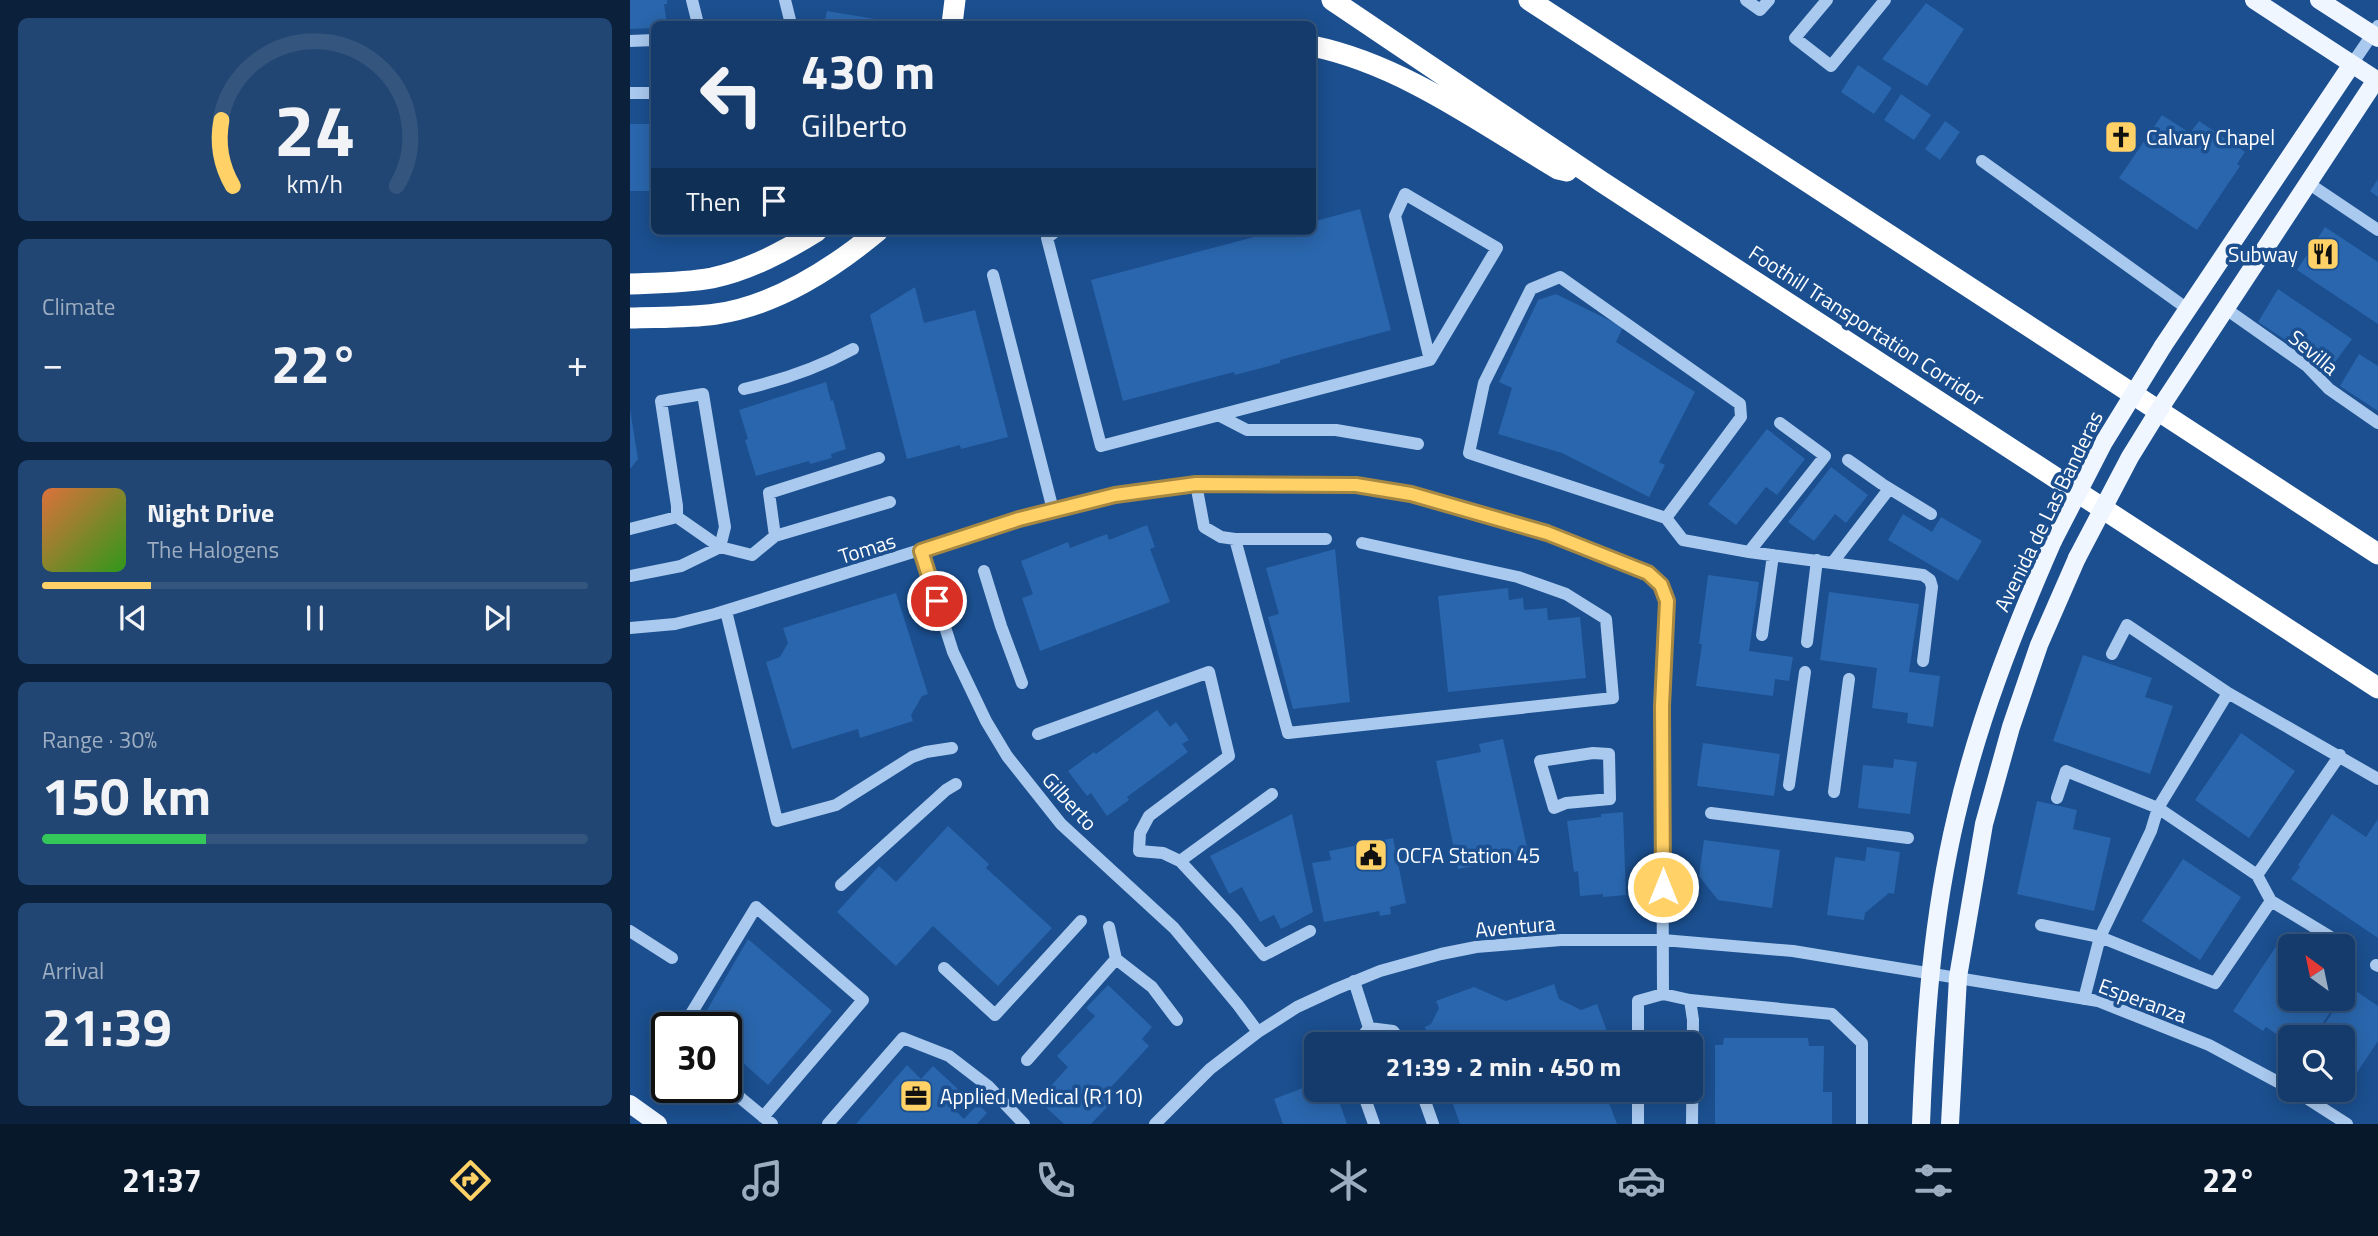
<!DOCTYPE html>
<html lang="en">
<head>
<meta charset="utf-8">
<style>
  :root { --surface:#143b6b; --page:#214673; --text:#f1f3f6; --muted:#9dadc1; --line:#33557e; --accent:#ffd166 }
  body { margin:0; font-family:"Titillium Web",sans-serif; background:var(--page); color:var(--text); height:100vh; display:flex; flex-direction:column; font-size:26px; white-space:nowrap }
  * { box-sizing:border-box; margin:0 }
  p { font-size:23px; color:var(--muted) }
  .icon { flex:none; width:38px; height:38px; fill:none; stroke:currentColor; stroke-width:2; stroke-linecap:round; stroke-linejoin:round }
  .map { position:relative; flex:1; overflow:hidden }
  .panel { display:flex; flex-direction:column; gap:18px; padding:18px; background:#0b203b; width:630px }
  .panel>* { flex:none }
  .banner { position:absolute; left:21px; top:21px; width:665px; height:214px; border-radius:10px; box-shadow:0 4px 18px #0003,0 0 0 2px var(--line); background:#143b6b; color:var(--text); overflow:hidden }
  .needle { width:46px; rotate:327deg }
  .buttons { position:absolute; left:1648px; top:934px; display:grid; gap:14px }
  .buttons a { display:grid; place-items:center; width:77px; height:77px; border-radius:10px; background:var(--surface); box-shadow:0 4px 18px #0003,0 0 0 2px var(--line); font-size:35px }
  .speed { position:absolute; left:21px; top:1012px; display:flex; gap:14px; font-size:35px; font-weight:700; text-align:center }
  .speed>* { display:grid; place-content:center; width:91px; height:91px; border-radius:50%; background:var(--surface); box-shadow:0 4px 18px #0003,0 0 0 2px var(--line); line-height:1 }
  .speed .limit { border:4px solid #111; border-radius:10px; background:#fff; color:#111 }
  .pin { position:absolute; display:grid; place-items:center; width:60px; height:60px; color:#fff; margin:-30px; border:4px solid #fff; border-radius:50%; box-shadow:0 2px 7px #0007 }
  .me { position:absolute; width:77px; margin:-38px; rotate:0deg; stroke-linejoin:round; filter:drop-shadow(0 0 5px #0008) }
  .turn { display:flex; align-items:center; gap:24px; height:147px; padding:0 35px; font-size:32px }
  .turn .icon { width:91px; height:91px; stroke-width:2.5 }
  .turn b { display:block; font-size:49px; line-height:60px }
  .then { display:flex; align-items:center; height:66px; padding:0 35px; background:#0003; gap:14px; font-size:26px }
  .big { font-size:52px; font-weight:700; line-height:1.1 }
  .panel .widget { flex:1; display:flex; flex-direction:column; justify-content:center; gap:10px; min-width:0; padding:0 24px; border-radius:10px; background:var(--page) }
  .panel .dial { align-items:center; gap:0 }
  .dial svg { height:182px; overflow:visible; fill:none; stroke:var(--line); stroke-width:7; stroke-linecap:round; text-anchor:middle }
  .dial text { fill:var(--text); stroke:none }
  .song { display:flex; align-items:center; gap:21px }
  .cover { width:84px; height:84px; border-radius:10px; background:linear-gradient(135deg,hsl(20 70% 55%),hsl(110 70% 35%)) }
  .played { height:7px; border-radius:4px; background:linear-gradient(90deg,var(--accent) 20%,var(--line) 20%) }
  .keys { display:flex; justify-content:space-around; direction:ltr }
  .heat { display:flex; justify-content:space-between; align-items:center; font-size:38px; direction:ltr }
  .charge { height:10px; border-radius:5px; background:linear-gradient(90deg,#34c759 30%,var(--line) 0) }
  .trip { position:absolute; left:674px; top:1032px; width:399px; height:70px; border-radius:10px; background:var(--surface); box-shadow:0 4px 18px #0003,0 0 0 2px var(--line); font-weight:700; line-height:70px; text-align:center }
  .dock { display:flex; height:112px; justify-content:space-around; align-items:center; background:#08182b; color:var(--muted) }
  .dock .icon { width:49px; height:49px }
  .dock .on { color:var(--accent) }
  .dock b { font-size:32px; color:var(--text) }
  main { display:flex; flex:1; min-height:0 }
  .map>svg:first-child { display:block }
  .building { fill:#2a66ad }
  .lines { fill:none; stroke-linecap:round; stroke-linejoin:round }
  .minor { stroke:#a9c9ee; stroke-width:12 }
  .major { stroke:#f0f6ff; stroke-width:18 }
  .highway { stroke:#fff; stroke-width:21 }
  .major-bridge { stroke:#f0f6ff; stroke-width:18 }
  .route-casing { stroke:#a68842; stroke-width:18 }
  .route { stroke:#ffd166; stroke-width:12 }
  .labels { text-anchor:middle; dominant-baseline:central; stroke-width:7; stroke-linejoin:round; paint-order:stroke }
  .poi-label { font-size:21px; fill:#fff; stroke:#1b4f8f; text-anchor:start }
  .street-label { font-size:21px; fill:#fff; stroke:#1b4f8f }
</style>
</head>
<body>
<main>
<section class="panel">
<div class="widget dial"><svg viewBox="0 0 100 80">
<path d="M14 69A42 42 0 1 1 86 69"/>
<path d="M14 69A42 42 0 0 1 9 40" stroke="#ffd166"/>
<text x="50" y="56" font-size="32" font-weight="700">24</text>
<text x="50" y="72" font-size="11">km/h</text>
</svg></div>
<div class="widget"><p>Climate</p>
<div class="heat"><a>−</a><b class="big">22°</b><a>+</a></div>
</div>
<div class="widget">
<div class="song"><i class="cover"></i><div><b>Night Drive</b><p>The Halogens</p></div></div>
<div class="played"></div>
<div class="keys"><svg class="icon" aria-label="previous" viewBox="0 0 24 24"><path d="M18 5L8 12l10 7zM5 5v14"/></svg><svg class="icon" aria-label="pause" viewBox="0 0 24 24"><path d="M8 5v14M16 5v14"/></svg><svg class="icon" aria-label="next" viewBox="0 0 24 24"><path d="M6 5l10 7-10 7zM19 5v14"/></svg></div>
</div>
<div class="widget"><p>Range · 30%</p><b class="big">150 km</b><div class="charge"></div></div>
<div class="widget"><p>Arrival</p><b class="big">21:39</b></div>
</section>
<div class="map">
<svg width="1748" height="1124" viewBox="0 0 1748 1124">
  <rect width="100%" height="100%" fill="#1b4f8f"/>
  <path class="building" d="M0 0H37V4H34L37 24H24V28L0 29Z
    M1296 3 1334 29 1297 86 1252 59Z
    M197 11 251 20V24H194Z
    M1228 65 1262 88 1244 114 1211 92Z
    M1271 94 1301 115 1284 140 1254 120Z
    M1532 115 1560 133 1569 121 1615 152 1607 164 1610 166 1567 230 1489 178Z
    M1315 121 1330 132 1310 160 1295 149Z
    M0 124H24V191H0Z
    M1748 179V197L1740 191Z
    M730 209 761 330 650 360V363L605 375 604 372 493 401 461 280 647 231H682V222Z
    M1695 227 1748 262V324L1667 270Z
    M285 287 294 323 345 310 378 437 331 449 330 445 277 459 240 315Z
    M1648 289 1722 339 1700 369 1628 322Z
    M926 294 993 327 986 342 1065 392 1029 462 1035 465 1019 497 932 453 868 434 882 388 869 382 908 300Z
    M1729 354 1748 366V411L1710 386Z
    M196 382 201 401 203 400 216 449 201 454 202 458 180 464 179 461 126 476 115 440 118 439 109 410Z
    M0 409 8 459 0 469Z
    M1137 429 1175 459 1147 495 1136 487 1106 525 1078 504Z
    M1201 467 1238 495 1216 523 1205 514 1184 541 1158 522Z
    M1273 514 1302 532 1311 517 1352 541 1328 581 1258 540Z
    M517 525 525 547 520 549 540 602 410 651 392 598 403 594 391 561 438 542 440 548 477 534 479 540Z
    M705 549 720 702 663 709 638 617 649 614 636 568Z
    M1078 575 1129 582 1119 651 1163 657 1159 681 1145 679 1143 696 1066 686 1072 644H1069Z
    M878 588 879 600 893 598 894 610 917 608 918 620 950 617 956 678 818 692 808 596Z
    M1199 592 1289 604 1279 672 1310 676 1303 727 1277 723 1278 713 1242 708 1247 668 1190 660Z
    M266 593 298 694 292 696 281 715 283 721 230 738 228 729 162 749 136 662 150 657 158 643 153 628Z
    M1453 655 1522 678 1515 697 1543 706 1520 774 1423 741Z
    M527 710 540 727 546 722 559 740 552 744 558 752 497 797 499 800 477 816 461 793 457 796 438 771 464 752 466 754Z
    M1611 733 1665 771 1619 838 1565 800Z
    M873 739 899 856 828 869 806 761 851 752 849 744Z
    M1073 743 1150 754 1144 796 1067 786Z
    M1264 759 1287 762 1280 814 1228 808 1233 765 1263 768Z
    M1407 801 1447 810 1443 829 1481 838 1464 911 1387 894Z
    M993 812 996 895 973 897V894L950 896 948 871 944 872 937 821 971 817V814Z
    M662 814 683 912 651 929 644 915 630 922 612 887 599 894 580 856Z
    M1702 814 1736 837 1748 819V938L1661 879 1670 867 1668 865Z
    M318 826 359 864 356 868 422 928 368 986 303 926 266 966 207 912 249 866 266 882Z
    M763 838 776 903 760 907 761 914 750 916 749 911 694 922 682 863 701 860 699 851Z
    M1074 840 1150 850 1142 908 1088 900 1069 876Z
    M1237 847 1270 852 1264 894 1259 893 1235 913 1234 920 1197 915 1205 857 1235 861Z
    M1553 859 1611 897 1570 960 1512 921Z
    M118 939 202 1011 138 1085 96 1048V1027H73L69 1024Z
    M1651 939 1661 945V999H1709L1683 1038H1661V1044L1636 1027 1633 1031 1603 1011Z
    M924 984 929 999 951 1010 967 1004 982 1045H801L795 1027 801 1024 809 1008 806 1001 844 987 876 1001Z
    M478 985 522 1027 512 1039 519 1046 472 1097 480 1104 461 1124H434L408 1100 438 1067 427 1056 465 1016 456 1008Z
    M1720 987 1748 1006V1041L1722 1080 1713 1075V1038H1685Z
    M1094 1038H1178L1179 1046H1194L1193 1092H1202V1124H1085V1045H1093Z
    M277 1065 291 1079 303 1066 328 1089 316 1102 334 1119 348 1104 357 1113 347 1124H226Z
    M686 1083V1090H705L717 1124H653L644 1099Z
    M818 1090H974L987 1124H830Z"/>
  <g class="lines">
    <path class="minor" d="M62 0 68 24
      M155 0 161 24
      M1116 0 1130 10 1139 0
      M1197 0 1165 38 1201 66 1255 0
      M0 41 24 40
      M1722 64 1748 26
      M0 93H24
      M1352 161 1559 310
      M1678 183 1748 230
      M426 231 417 238 471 446 800 360 867 248 775 194 765 216 800 360
      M363 275 423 510
      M930 277 1110 404 1111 417 1036 518 839 453 854 383 901 289Z
      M1596 309 1677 366 1699 389 1748 423
      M114 389C153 380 188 368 223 349
      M590 416 617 430H706L788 444
      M1218 460 1252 484 1301 514
      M566 484 574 527 591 537 605 539H696
      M47 517 90 547 122 555 145 536 260 502
      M1036 518 1053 540 1119 552 1293 575 1300 580 1302 587 1293 661
      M0 529 47 517V506L31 401 73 394 95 527 90 547 51 566 0 576
      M145 536 139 493 249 458
      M605 539 658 733 983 698 976 619 936 594 888 577 732 543
      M291 552 323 652 356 721 377 756 431 824 544 928 608 1005 628 1032
      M1119 552 1195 456 1150 423
      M1203 562 1259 489
      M354 571 371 626 392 683
      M96 611 147 821 206 805 282 757 296 752 322 748
      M0 628 45 624 85 614 389 519 485 495 566 484H704L781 494 917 533 1018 573 1031 585 1037 601 1032 706 1033 994
      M1132 635 1143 555
      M1177 642 1187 560
      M1482 654 1497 625 1598 693 1748 779
      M408 734 579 672 599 756 519 816 510 833 509 851 533 853 550 861 605 920 634 955 680 931
      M963 753 979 754 980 799 936 803 924 808 910 761Z
      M1159 785 1175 672
      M1204 792 1219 679
      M1427 798 1436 771 1528 808 1627 875 1641 901 1717 947 1713 953
      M1081 813 1278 838
      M550 861 642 794
      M1627 875 1710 755
      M211 885 316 790 326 784
      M1411 925 1470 937 1585 983 1641 901
      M479 927 486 959 522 987 547 1020
      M0 931 42 958
      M1746 965 1748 966
      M314 968 365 1015 451 921
      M724 981 739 1028
      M1454 999 1470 937 1521 831 1528 808 1598 693
      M1060 1000 1063 1020 1062 1124
      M53 1027 126 907 233 1000 133 1117
      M739 1028 763 1031 774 1045
      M726 1045 739 1028
      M1008 1045V1001L1033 994 1060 1000 1202 1014 1232 1043V1124
      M397 1060 486 959
      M96 1086 142 1124
      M732 1090 744 1124
      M791 1090 803 1124
      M1664 1090 1717 1124
      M198 1124 273 1038 319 1056 358 1086 394 1124
      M525 1124 580 1069 628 1032 667 1007 706 989 750 971 811 954 846 947 931 940H1033L1163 951 1468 1001 1579 1045 1661 1089
      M1008 1124V1090"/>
    <path class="major" d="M1624 0 1748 81
      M1689 0 1748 38
      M1533 346 1722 64
      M1534 402 1746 80
      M0 1104 28 1124
      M1291 1124C1295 1021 1302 918 1326 817 1348 721 1384 630 1423 541
      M1320 1124 1328 977 1354 824 1381 727 1409 645 1447 558"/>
    <path class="highway" d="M702 0 972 182 1748 688
      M899 0 1748 554
      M322 24 325 0
      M682 46C771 64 851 123 928 169L937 171
      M0 284C27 283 55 283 82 278 120 270 155 251 187 231
      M0 318C28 317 58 318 86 314 147 305 202 269 248 231"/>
    <path class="major-bridge" d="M1423 541 1474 442 1533 346
      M1447 558 1500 457 1534 402"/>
  </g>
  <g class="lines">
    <defs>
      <path id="route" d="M307 601 291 551 389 519 485 495 566 484 726 485 781 494 917 533 1018 573 1031 585 1037 601 1032 706 1033 887"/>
    </defs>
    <use href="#route" class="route-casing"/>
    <use href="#route" class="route"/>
  </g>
  <defs>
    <symbol id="church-square" viewBox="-11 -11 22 22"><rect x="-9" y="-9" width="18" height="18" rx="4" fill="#ffd166" stroke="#1b4f8f"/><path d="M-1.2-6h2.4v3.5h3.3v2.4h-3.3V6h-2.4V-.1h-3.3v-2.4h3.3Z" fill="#111"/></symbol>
    <symbol id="restaurant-square" viewBox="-11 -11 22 22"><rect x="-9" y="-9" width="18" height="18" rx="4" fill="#ffd166" stroke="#1b4f8f"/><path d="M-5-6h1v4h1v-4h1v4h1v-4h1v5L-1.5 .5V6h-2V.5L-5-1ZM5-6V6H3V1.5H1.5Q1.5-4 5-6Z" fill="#111"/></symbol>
    <symbol id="civic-square" viewBox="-11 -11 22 22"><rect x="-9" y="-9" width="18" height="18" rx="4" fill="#ffd166" stroke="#1b4f8f"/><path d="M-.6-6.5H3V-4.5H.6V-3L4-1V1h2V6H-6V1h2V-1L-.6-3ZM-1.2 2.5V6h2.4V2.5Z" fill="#111"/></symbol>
    <symbol id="office-square" viewBox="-11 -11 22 22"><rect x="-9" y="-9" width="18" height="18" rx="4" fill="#ffd166" stroke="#1b4f8f"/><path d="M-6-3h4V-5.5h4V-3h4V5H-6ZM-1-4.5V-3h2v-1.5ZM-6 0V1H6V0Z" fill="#111"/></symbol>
  </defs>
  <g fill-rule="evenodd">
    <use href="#church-square" x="1472" y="118" width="38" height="38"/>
    <use href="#restaurant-square" x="1674" y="235" width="38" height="38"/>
    <use href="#civic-square" x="722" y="836" width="38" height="38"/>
    <use href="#office-square" x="267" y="1077" width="38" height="38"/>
  </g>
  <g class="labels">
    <g class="poi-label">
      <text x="1516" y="137">Calvary Chapel</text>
      <text x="1668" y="254" text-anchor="end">Subway</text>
      <text x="766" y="855">OCFA Station 45</text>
      <text x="310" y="1096">Applied Medical (R110)</text>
    </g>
    <g class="street-label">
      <text transform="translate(1237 325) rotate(33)">Foothill Transportation Corridor</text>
      <text transform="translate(1684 352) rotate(40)">Sevilla</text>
      <text transform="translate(1418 511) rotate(-64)">Avenida de Las Banderas</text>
      <text transform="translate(237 548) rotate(-17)">Tomas</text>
      <text transform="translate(440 801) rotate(48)">Gilberto</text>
      <text transform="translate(885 926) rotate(-5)">Aventura</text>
      <text transform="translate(1513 1000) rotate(20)">Esperanza</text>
    </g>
  </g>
</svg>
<div class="buttons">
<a><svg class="needle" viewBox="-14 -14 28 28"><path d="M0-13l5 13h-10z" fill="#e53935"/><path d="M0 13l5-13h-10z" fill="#9dadc1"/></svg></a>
<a><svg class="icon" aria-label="search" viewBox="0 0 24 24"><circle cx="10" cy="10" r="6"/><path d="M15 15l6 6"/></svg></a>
</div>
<div class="speed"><div class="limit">30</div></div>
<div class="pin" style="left:307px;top:601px;background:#d93025"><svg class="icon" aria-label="arrive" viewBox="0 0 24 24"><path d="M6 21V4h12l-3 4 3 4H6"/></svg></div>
<svg class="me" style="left:1033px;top:887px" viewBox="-20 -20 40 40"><circle r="17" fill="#ffd166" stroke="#fff" stroke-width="3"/><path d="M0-11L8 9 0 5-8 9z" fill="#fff"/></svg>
<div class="trip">21:39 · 2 min · 450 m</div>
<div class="banner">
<div class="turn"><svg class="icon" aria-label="left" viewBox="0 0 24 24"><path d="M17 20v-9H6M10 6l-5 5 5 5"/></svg><div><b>430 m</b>Gilberto</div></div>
<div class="then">Then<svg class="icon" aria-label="arrive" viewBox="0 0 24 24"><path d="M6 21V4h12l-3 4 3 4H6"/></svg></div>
</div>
</div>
</main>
<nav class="dock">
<b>21:37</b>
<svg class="icon on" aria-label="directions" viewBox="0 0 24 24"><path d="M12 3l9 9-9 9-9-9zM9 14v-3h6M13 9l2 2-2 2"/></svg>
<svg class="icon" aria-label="music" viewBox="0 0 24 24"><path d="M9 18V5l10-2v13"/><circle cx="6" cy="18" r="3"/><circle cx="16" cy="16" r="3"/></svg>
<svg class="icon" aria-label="phone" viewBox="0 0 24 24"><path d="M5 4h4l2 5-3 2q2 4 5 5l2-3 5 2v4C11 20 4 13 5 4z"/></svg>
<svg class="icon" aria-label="climate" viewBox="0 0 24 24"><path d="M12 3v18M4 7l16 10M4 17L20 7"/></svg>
<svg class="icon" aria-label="car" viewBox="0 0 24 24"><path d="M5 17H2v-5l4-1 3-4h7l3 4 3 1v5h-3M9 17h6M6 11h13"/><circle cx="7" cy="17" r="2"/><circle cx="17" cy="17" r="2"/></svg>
<svg class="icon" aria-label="filters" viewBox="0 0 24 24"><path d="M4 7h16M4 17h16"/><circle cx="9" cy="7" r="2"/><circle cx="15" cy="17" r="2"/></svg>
<b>22°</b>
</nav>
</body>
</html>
